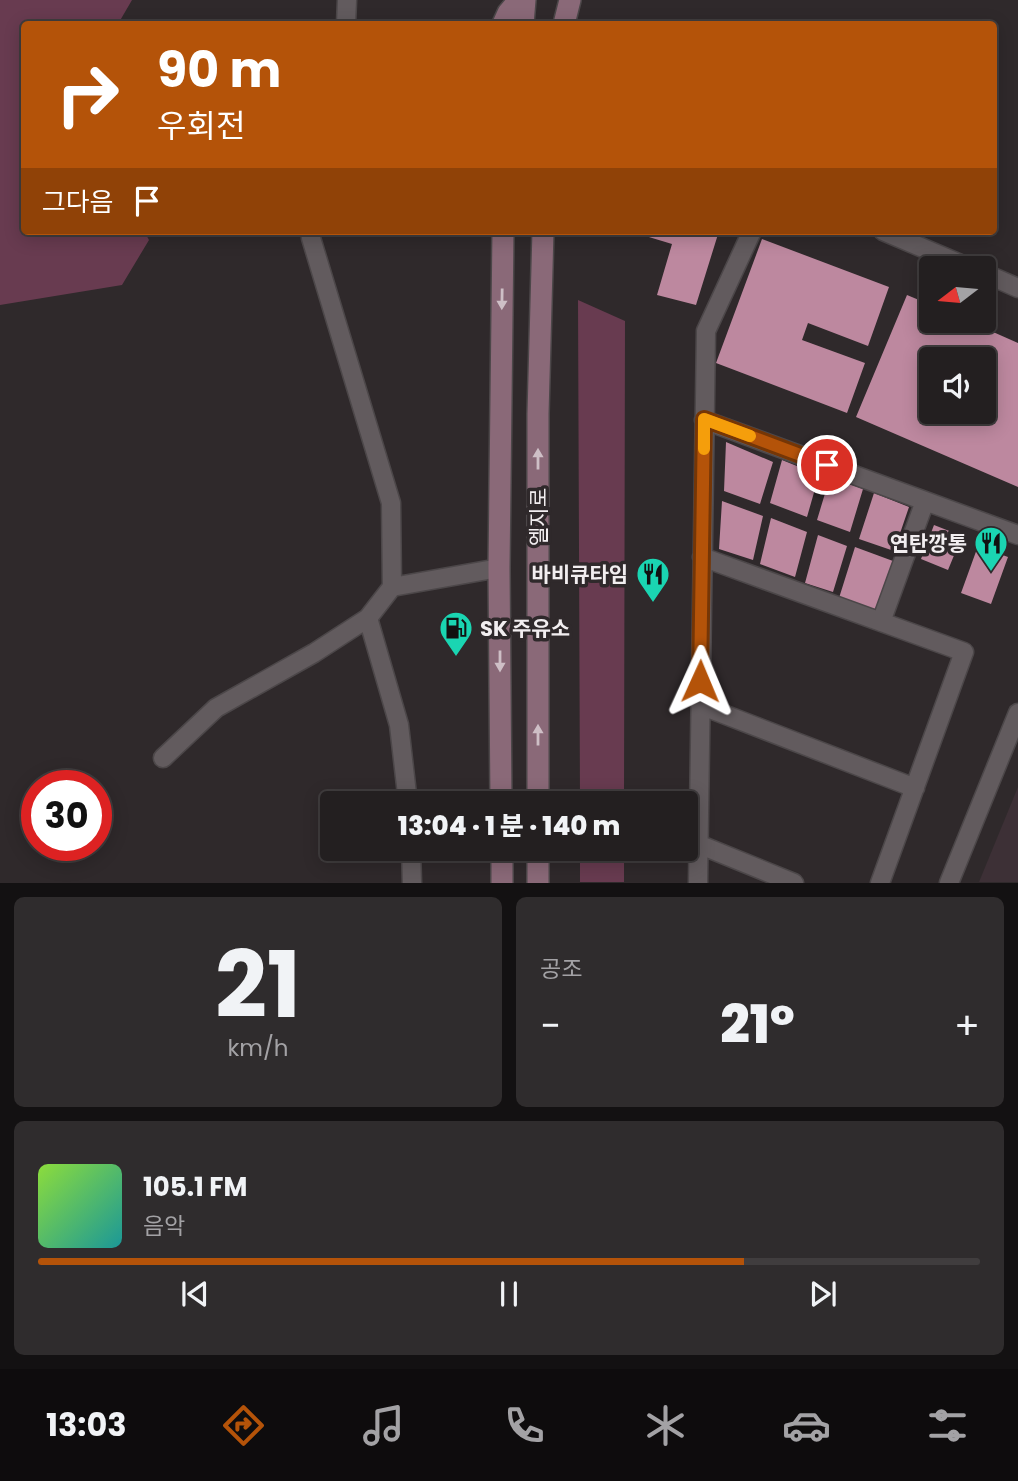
<!DOCTYPE html>
<html lang="ko">
<head>
<meta charset="utf-8">
<style>
  :root { --surface:#231f20; --page:#2f2c2d; --text:#f1f3f6; --muted:#a3a2a5; --line:#403d3e; --accent:#b45309 }
  body { margin:0; font-family:Poppins,"Noto Sans KR",sans-serif; background:var(--page); color:var(--text); height:100vh; display:flex; flex-direction:column; font-size:26px; white-space:nowrap }
  * { box-sizing:border-box; margin:0 }
  p { font-size:23px; color:var(--muted) }
  .icon { flex:none; width:38px; height:38px; fill:none; stroke:currentColor; stroke-width:2; stroke-linecap:round; stroke-linejoin:round }
  .map { position:relative; height:883px; overflow:hidden }
  .panel { display:flex; flex-direction:column; gap:14px; padding:14px; background:#131112; flex:1 }
  .panel>* { flex:none }
  .banner { position:absolute; left:21px; top:21px; width:976px; height:214px; border-radius:7px; box-shadow:0 4px 18px #0003,0 0 0 2px var(--line); background:#b45309; color:#fff; overflow:hidden }
  .needle { width:46px; rotate:254deg }
  .fabs { position:absolute; left:919px; top:256px; display:grid; gap:14px }
  .fabs a { display:grid; place-items:center; width:77px; height:77px; border-radius:7px; background:var(--surface); box-shadow:0 4px 18px #0003,0 0 0 2px var(--line); font-size:35px }
  .speed { position:absolute; left:21px; top:770px; display:flex; gap:14px; font-size:35px; font-weight:700; text-align:center }
  .speed>* { display:grid; place-content:center; width:91px; height:91px; border-radius:50%; background:var(--surface); box-shadow:0 4px 18px #0003,0 0 0 2px var(--line); line-height:1 }
  .speed .limit { border:10px solid #d22; background:#fff; color:#111 }
  .pin { position:absolute; display:grid; place-items:center; width:60px; height:60px; color:#fff; margin:-30px; border:4px solid #fff; border-radius:50%; box-shadow:0 2px 7px #0007 }
  .me { position:absolute; width:77px; margin:-38px; rotate:1deg; stroke-linejoin:round; filter:drop-shadow(0 0 5px #0008) }
  .turn { display:flex; align-items:center; gap:24px; height:147px; padding:0 21px; font-size:32px }
  .turn .icon { width:91px; height:91px; stroke-width:2.5 }
  .turn b { display:block; font-size:49px; line-height:60px }
  .then { display:flex; align-items:center; height:66px; padding:0 21px; background:#0003; gap:14px; font-size:26px }
  .big { font-size:52px; font-weight:800; line-height:1.1 }
  .panel .widget { flex:1; display:flex; flex-direction:column; justify-content:center; gap:10px; min-width:0; padding:0 24px; border-radius:10px; background:var(--page) }
  .panel .dial { align-items:center; gap:0 }
  .dial b { font-size:91px; line-height:1 }
  .song { display:flex; align-items:center; gap:21px }
  .cover { width:84px; height:84px; border-radius:10px; background:linear-gradient(135deg,hsl(90 70% 55%),hsl(180 70% 35%)) }
  .played { height:7px; border-radius:4px; background:linear-gradient(90deg,var(--accent) 75%,var(--line) 75%) }
  .keys { display:flex; justify-content:space-around; direction:ltr }
  .heat { display:flex; justify-content:space-between; align-items:center; font-size:38px; direction:ltr }
  .panel .tiles { flex:1; display:grid; gap:14px; grid-template-columns:1fr 1fr }
  .widget:last-child { grid-column:span 2 }
  .trip { position:absolute; left:320px; top:791px; width:378px; height:70px; border-radius:7px; background:var(--surface); box-shadow:0 4px 18px #0003,0 0 0 2px var(--line); font-weight:800; line-height:70px; text-align:center }
  .tabs { display:flex; height:112px; justify-content:space-around; align-items:center; background:#0e0c0d; color:var(--muted) }
  .tabs .icon { width:49px; height:49px }
  .tabs .current { color:var(--accent) }
  .tabs b { font-size:32px; color:var(--text) }
  .map>svg:first-child { display:block }
  .built { fill:#3d3036 }
  .green { fill:#683b50 }
  .building { fill:#bd889f; fill-rule:evenodd }
  .lines { fill:none; stroke-linecap:round; stroke-linejoin:round }
  .street-casing { stroke:#4c4749; stroke-width:21 }
  .secondary-casing { stroke:#4c4749; stroke-width:24 }
  .street { stroke:#625b5e; stroke-width:18 }
  .secondary { stroke:#8a6978; stroke-width:21 }
  .oneway { fill:#cebfc6 }
  .route-casing { stroke:#753606; stroke-width:18 }
  .route { stroke:#b45309; stroke-width:12 }
  .slow { stroke:#f59e0b; stroke-width:12 }
  .labels { text-anchor:middle; dominant-baseline:central; stroke-width:7; stroke-linejoin:round; paint-order:stroke }
  .street-label { font-size:21px; fill:#f2eef0; stroke:#2f292b }
  .poi-label { font-size:21px; font-weight:bold; fill:#f2eef0; stroke:#2f292b; text-anchor:end }
</style>
</head>
<body>
<div class="map">
<svg width="1018" height="883" viewBox="0 0 1018 883">
  <rect width="100%" height="100%" fill="#2f292b"/>
  <path class="built" d="M1018 787V882H979Z"/>
  <path class="green" d="M0 0H132L118 24H24V231H144L149 240 122 285 0 305Z
    M578 300 625 321 624 803H580Z
    M580 849H624V882H580Z"/>
  <path class="building" d="M629 231H719L696 305 657 295 672 244Z
    M762 239 889 287 868 346 808 323 802 340 865 363 847 413 716 363Z
    M907 295 931 305V320H966L1018 343V487L856 417ZM931 359H984V411H931Z
    M726 442 773 462 760 504 724 491Z
    M782 460 819 475 807 517 770 503Z
    M830 477 863 489 850 532 817 520Z
    M874 493 909 507 894 551 859 539Z
    M722 501 763 516 753 560 719 549Z
    M771 518 807 532 795 577 760 564Z
    M934 525 962 536 948 570 921 559Z
    M818 535 847 546 833 592 805 583Z
    M978 546 1008 557 991 604 961 593Z
    M855 547 893 561 875 610 839 598Z"/>
  <g class="lines">
    <defs>
      <path id="street" d="M346 24 347 0
        M312 231 311 238 391 503 392 587 368 618 399 725 408 803
        M883 231 970 268
        M984 273 1018 288
        M704 420 1018 535
        M702 557 964 652 880 883
        M392 587 499 568
        M881 622 925 501
        M700 705 915 788
        M163 758 216 708 314 653 368 618
        M698 844 794 883
        M411 849 412 883
        M698 883 706 331 752 231
        M949 883 1018 713"/>
      <path id="secondary" d="M503 24 508 13 519 0
        M523 24 525 0
        M564 24 570 0
        M501 803 499 568 503 231
        M538 803V414L543 231
        M502 849V883
        M538 849V883"/>
    </defs>
    <use href="#street" class="street-casing"/>
    <use href="#secondary" class="secondary-casing"/>
    <use href="#street" class="street"/>
    <use href="#secondary" class="secondary"/>
  </g>
  <defs><path id="oneway-solid" d="M-6-.8H1V-3.2L6.5 0L1 3.2V.8H-6Z" transform="scale(1.75)"/></defs>
  <g class="oneway">
    <use href="#oneway-solid" transform="translate(502 299) rotate(91)"/>
    <use href="#oneway-solid" transform="translate(538 459) rotate(-90)"/>
    <use href="#oneway-solid" transform="translate(500 661) rotate(90)"/>
    <use href="#oneway-solid" transform="translate(538 735) rotate(-90)"/>
  </g>
  <g class="lines">
    <defs>
      <path id="route" d="M700 681 704 419 827 465"/>
    </defs>
    <use href="#route" class="route-casing"/>
    <use href="#route" class="route"/>
    <path class="slow" d="M704 449V419L750 436"/>
  </g>
  <defs>
    <symbol id="restaurant-pin" viewBox="-11 -11 22 30"><path d="M0 17L-7.5 6A9.5 9.5 0 1 1 7.5 6Z" fill="#1ad5b2" stroke="#2f292b"/><path d="M-5-6h1v4h1v-4h1v4h1v-4h1v5L-1.5 .5V6h-2V.5L-5-1ZM5-6V6H3V1.5H1.5Q1.5-4 5-6Z" fill="#111"/></symbol>
    <symbol id="fuel-pin" viewBox="-11 -11 22 30"><path d="M0 17L-7.5 6A9.5 9.5 0 1 1 7.5 6Z" fill="#1ad5b2" stroke="#2f292b"/><path d="M-5.5-6h7V0h2V4h1.3V-2.5L3-4.5l.8-.8L6-3V5H2.5V1h-1V6h-7ZM-4.2-4.7v3.2H.2V-4.7Z" fill="#111"/></symbol>
  </defs>
  <g fill-rule="evenodd">
    <use href="#restaurant-pin" x="972" y="524" width="38" height="52"/>
    <use href="#restaurant-pin" x="634" y="555" width="38" height="52"/>
    <use href="#fuel-pin" x="437" y="609" width="38" height="52"/>
  </g>
  <g class="labels">
    <g class="street-label">
      <text transform="translate(538 517) rotate(-90)">엘지로</text>
    </g>
    <g class="poi-label">
      <text x="967" y="543">연탄깡통</text>
      <text x="628" y="574">바비큐타임</text>
      <text x="480" y="628" text-anchor="start">SK 주유소</text>
    </g>
  </g>
</svg>
<div class="fabs">
<a><svg class="needle" viewBox="-14 -14 28 28"><path d="M0-13l5 13h-10z" fill="#e53935"/><path d="M0 13l5-13h-10z" fill="#a3a2a5"/></svg></a>
<a><svg class="icon" aria-label="sound" viewBox="0 0 24 24"><path d="M4 9h4l5-4v14l-5-4H4zM17 9q2 3 0 6"/></svg></a>
</div>
<div class="speed"><div class="limit">30</div></div>
<div class="pin" style="left:827px;top:465px;background:#d93025"><svg class="icon" aria-label="arrive" viewBox="0 0 24 24"><path d="M6 21V4h12l-3 4 3 4H6"/></svg></div>
<svg class="me" style="left:700px;top:681px" viewBox="-20 -20 40 40"><path d="M0-17L14 15 0 8-14 15z" fill="#b45309" stroke="#fff" stroke-width="4"/></svg>
<div class="trip">13:04 · 1 분 · 140 m</div>
<div class="banner">
<div class="turn"><svg class="icon" aria-label="right" viewBox="0 0 24 24"><path d="M7 20v-9h11M14 6l5 5-5 5"/></svg><div><b>90 m</b>우회전</div></div>
<div class="then">그다음<svg class="icon" aria-label="arrive" viewBox="0 0 24 24"><path d="M6 21V4h12l-3 4 3 4H6"/></svg></div>
</div>
</div>
<section class="panel">
<div class="tiles">
<div class="widget dial"><b>21</b><p>km/h</p></div>
<div class="widget"><p>공조</p>
<div class="heat"><a>−</a><b class="big">21°</b><a>+</a></div>
</div>
<div class="widget">
<div class="song"><i class="cover"></i><div><b>105.1 FM</b><p>음악</p></div></div>
<div class="played"></div>
<div class="keys"><svg class="icon" aria-label="previous" viewBox="0 0 24 24"><path d="M18 5L8 12l10 7zM5 5v14"/></svg><svg class="icon" aria-label="pause" viewBox="0 0 24 24"><path d="M8 5v14M16 5v14"/></svg><svg class="icon" aria-label="next" viewBox="0 0 24 24"><path d="M6 5l10 7-10 7zM19 5v14"/></svg></div>
</div>
</div>
</section>
<nav class="tabs">
<b>13:03</b>
<svg class="icon current" aria-label="directions" viewBox="0 0 24 24"><path d="M12 3l9 9-9 9-9-9zM9 14v-3h6M13 9l2 2-2 2"/></svg>
<svg class="icon" aria-label="music" viewBox="0 0 24 24"><path d="M9 18V5l10-2v13"/><circle cx="6" cy="18" r="3"/><circle cx="16" cy="16" r="3"/></svg>
<svg class="icon" aria-label="phone" viewBox="0 0 24 24"><path d="M5 4h4l2 5-3 2q2 4 5 5l2-3 5 2v4C11 20 4 13 5 4z"/></svg>
<svg class="icon" aria-label="climate" viewBox="0 0 24 24"><path d="M12 3v18M4 7l16 10M4 17L20 7"/></svg>
<svg class="icon" aria-label="car" viewBox="0 0 24 24"><path d="M5 17H2v-5l4-1 3-4h7l3 4 3 1v5h-3M9 17h6M6 11h13"/><circle cx="7" cy="17" r="2"/><circle cx="17" cy="17" r="2"/></svg>
<svg class="icon" aria-label="filters" viewBox="0 0 24 24"><path d="M4 7h16M4 17h16"/><circle cx="9" cy="7" r="2"/><circle cx="15" cy="17" r="2"/></svg>
</nav>
</body>
</html>
